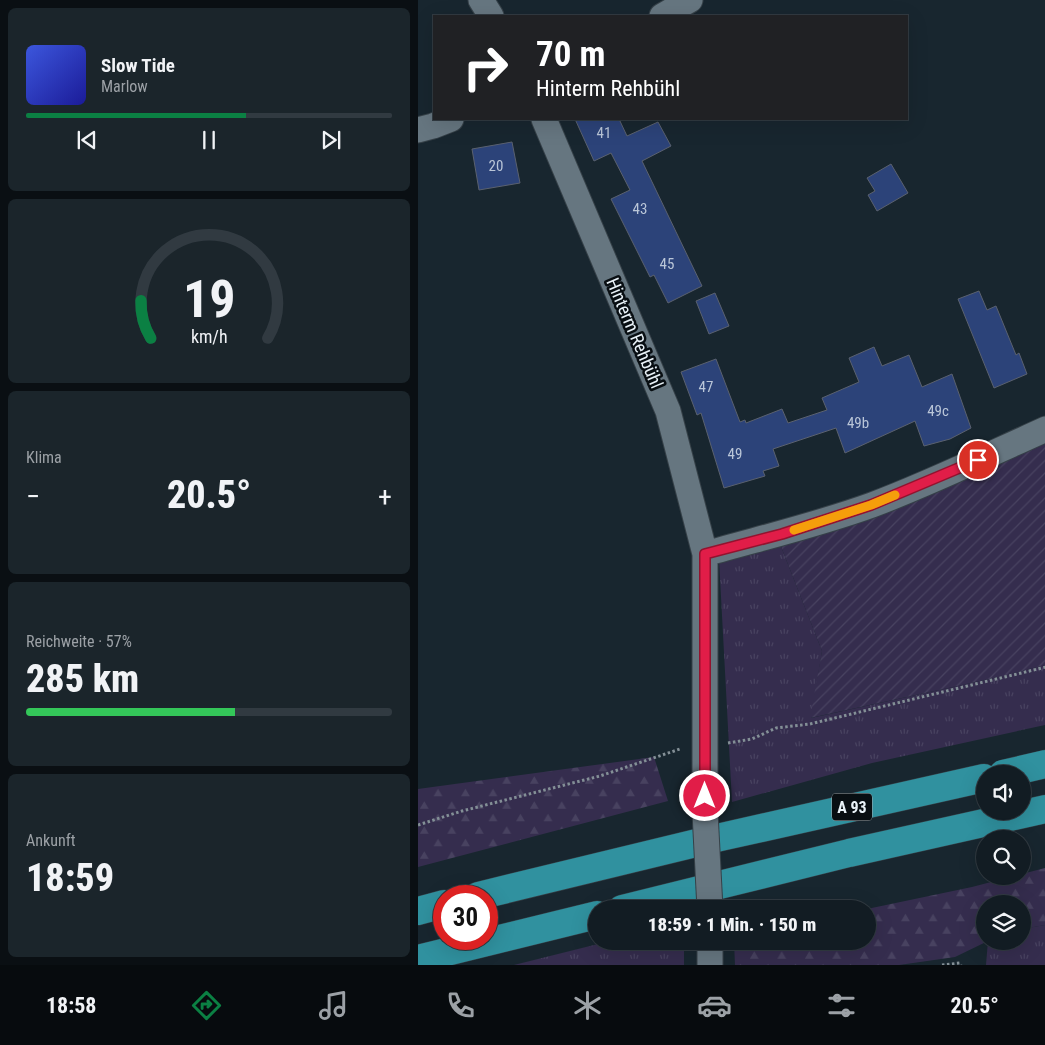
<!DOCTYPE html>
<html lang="de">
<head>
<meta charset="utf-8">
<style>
  :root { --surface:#121c23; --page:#1b252b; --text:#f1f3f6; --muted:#9ca1a6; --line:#313a41; --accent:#0b8043 }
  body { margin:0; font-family:"Roboto Condensed",sans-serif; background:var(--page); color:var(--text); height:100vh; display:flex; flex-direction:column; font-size:19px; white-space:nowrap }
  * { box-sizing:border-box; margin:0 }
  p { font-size:16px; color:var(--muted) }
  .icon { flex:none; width:28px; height:28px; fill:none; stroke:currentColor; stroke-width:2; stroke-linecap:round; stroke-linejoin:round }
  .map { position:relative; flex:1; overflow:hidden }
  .panel { display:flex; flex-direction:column; gap:8px; padding:8px; background:#0a0f13; width:418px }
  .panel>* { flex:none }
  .hud { position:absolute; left:15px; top:15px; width:475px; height:105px; border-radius:0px; box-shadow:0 5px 20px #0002,0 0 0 1px var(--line); background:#202124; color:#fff; overflow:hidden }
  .buttons { position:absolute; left:558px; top:765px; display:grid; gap:10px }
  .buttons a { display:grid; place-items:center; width:55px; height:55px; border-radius:50%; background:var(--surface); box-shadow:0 5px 20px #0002,0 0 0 1px var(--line); font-size:25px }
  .speed { position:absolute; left:15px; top:885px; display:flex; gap:10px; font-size:25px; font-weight:700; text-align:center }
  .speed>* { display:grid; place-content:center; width:65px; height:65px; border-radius:50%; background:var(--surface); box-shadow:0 5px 20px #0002,0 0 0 1px var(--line); line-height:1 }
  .speed .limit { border:8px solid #d22; background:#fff; color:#111 }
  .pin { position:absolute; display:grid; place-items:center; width:42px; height:42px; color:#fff; margin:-21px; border:2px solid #fff; border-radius:50%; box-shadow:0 1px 5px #0007 }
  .me { position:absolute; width:55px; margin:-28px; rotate:0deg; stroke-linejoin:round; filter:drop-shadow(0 0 4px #0008) }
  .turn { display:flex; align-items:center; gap:18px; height:105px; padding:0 20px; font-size:22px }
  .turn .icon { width:65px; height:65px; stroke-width:2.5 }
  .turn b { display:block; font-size:35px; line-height:42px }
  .big { font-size:38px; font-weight:800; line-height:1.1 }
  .panel .card { flex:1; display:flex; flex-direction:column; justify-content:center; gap:8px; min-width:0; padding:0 18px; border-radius:8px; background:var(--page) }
  .panel .dial { align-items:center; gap:0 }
  .dial svg { height:130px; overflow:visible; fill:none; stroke:var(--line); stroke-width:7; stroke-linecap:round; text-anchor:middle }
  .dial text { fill:var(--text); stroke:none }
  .song { display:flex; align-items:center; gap:15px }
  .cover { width:60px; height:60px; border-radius:8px; background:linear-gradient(135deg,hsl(230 70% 55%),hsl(240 70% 35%)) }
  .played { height:5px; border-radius:2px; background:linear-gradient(90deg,var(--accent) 60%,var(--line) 60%) }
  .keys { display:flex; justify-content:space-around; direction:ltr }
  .heat { display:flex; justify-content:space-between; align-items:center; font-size:28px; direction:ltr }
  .charge { height:8px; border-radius:4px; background:linear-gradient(90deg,#34c759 57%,var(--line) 0) }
  .trip { position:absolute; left:170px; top:900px; width:288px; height:50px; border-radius:25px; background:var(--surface); box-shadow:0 5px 20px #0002,0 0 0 1px var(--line); font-weight:800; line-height:50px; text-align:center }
  .menu { display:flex; height:80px; justify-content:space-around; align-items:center; background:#070b0e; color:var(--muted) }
  .menu .icon { width:35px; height:35px }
  .menu .current { color:var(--accent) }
  .menu b { font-size:22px; color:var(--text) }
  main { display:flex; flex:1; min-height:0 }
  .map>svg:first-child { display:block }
  .grass { fill:url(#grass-tufts) }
  .forest { fill:url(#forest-firs) }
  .garden { fill:url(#garden-furrows) }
  .building { fill:#2c4379; stroke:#5a616f }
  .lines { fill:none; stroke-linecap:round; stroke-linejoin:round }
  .street-casing { stroke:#364148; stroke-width:27 }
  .highway-casing { stroke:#364148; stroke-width:29 }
  .path { stroke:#838f96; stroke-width:3; stroke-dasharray:2.5 2.5; stroke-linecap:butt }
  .street { stroke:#667680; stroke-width:25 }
  .highway { stroke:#30919f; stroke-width:28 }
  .street-bridge-casing { stroke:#364148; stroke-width:27; stroke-linecap:butt }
  .street-bridge { stroke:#667680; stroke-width:25 }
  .route-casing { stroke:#92132f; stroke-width:12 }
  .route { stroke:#e11d48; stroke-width:9 }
  .slow { stroke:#f59e0b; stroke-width:9 }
  .labels { text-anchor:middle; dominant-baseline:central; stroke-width:5; stroke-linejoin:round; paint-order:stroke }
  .number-label { font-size:15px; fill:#bac6d8 }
  .shield { fill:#080e12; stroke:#a6aeb3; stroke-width:1 }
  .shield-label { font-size:16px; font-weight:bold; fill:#e9f2f8 }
  .street-label { font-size:18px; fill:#e9f2f8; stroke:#080e12 }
</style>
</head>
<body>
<main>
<section class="panel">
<div class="card">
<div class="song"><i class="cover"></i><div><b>Slow Tide</b><p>Marlow</p></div></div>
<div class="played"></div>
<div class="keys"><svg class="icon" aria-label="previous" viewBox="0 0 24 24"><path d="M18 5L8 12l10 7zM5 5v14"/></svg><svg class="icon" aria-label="pause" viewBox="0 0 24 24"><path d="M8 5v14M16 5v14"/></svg><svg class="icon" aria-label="next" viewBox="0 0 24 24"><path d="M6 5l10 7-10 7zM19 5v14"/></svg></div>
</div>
<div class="card dial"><svg viewBox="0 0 100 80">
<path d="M14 69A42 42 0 1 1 86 69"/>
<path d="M14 69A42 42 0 0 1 8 46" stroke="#0b8043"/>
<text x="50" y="56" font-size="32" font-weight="700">19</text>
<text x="50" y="72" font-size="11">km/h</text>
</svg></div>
<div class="card"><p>Klima</p>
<div class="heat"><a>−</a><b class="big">20.5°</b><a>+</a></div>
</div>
<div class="card"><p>Reichweite · 57%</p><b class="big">285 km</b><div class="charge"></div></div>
<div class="card"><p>Ankunft</p><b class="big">18:59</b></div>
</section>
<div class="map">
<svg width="628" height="965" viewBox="0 0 628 965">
  <defs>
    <pattern id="grass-tufts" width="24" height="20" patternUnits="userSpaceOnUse" patternTransform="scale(1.25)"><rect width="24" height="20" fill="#352d4e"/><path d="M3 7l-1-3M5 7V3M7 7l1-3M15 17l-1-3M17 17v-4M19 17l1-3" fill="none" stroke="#484260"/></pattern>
    <pattern id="forest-firs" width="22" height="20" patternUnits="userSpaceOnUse" patternTransform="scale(1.25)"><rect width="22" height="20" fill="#352d4e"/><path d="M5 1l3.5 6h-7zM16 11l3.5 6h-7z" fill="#484260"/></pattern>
    <pattern id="garden-furrows" width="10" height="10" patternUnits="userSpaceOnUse" patternTransform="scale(1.25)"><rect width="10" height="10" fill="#352d4e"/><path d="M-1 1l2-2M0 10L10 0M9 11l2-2" fill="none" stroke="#484260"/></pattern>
  </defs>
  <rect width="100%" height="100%" fill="#18262f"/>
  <path class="grass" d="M362 544 404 651 393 718 590 675 627 665V725L454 763 314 802 301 559Z
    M627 925V965H568L570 941H604V929Z
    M192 941H266V965H96Z"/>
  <path class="forest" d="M236 757 250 801 0 867V789Z
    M627 868V925L604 929V904H566V941H570L537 957 481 965H317L316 941H449V909L554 887 596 876H604V874Z"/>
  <path class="garden" d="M627 441V665L590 675 392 718 404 651 362 544Z"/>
  <path class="building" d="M157 119H201L209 136 240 122 253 146 224 161 284 286 250 303 236 275 232 277 193 199 212 190 193 153 176 161Z
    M94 142 102 183 61 190 54 149Z
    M473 164 490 193 459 211 450 195 457 191 449 178Z
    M561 291 569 310 578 306 598 355 601 353 609 374 576 388 540 299Z
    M297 293 311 326 291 334 278 301Z
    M456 347 464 366 491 355 504 387 534 374 553 428 532 439 506 446 497 421 427 453 418 428 355 449 361 466 345 471 347 476 306 488 283 413 279 415 263 372 298 359 322 422 327 420 328 423 364 409 370 423 409 410 404 398 441 382 431 358Z"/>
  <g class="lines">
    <defs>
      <path id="street" d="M63 0 73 16
        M244 16 272 0
        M126 119 250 411 287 554V812
        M0 130 15 126 33 119
        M287 554C343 538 399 525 454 505 513 483 570 455 628 429
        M292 965V941"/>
      <path id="highway" d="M585 774 628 764
        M60 896 303 837 566 778
        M204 909 431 853 628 809
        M0 911 26 904
        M0 959 179 915"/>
    </defs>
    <use href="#street" class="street-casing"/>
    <use href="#highway" class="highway-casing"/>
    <path class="path" d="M310 743 334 739 358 728 392 724 628 667
      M0 825 44 811 182 776 262 749
      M524 965 542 963 543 965"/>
    <use href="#street" class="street"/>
    <use href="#highway" class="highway"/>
    <defs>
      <path id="street-bridge" d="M287 812 292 909"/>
    </defs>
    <use href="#street-bridge" class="street-bridge-casing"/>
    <use href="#street-bridge" class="street-bridge"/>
  </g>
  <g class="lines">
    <defs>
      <path id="route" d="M287 796V554L364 534 453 505 560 460"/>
    </defs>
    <use href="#route" class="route-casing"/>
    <use href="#route" class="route"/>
    <path class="slow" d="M376 530 453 505 477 495"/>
  </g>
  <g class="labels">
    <g class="number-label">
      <text x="186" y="133">41</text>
      <text x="78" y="166">20</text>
      <text x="222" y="209">43</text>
      <text x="249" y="264">45</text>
      <text x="288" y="387">47</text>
      <text x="520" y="411">49c</text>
      <text x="440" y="423">49b</text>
      <text x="317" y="454">49</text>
    </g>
    <rect class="shield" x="414" y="793.5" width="40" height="27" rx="4"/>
    <g class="shield-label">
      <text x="434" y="807">A 93</text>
    </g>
    <g class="street-label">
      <text transform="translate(217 333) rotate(67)">Hinterm Rehbühl</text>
    </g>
  </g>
</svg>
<div class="buttons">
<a><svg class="icon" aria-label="sound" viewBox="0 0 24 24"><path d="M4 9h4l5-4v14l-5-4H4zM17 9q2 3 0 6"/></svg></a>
<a><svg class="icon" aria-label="search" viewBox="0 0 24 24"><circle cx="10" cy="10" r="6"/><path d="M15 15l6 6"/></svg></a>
<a><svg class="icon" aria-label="layers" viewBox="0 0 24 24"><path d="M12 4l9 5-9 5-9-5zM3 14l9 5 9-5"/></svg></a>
</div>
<div class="speed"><div class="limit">30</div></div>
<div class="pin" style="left:560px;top:460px;background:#d93025"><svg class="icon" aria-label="arrive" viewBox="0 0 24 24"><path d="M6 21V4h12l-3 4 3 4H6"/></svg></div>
<svg class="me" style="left:287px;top:796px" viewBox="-20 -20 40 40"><circle r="17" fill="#e11d48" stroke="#fff" stroke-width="3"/><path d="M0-11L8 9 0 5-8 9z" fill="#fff"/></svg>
<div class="trip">18:59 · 1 Min. · 150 m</div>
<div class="hud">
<div class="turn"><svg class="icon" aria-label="right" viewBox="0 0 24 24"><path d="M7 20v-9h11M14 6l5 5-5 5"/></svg><div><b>70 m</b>Hinterm Rehbühl</div></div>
</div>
</div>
</main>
<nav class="menu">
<b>18:58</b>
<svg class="icon current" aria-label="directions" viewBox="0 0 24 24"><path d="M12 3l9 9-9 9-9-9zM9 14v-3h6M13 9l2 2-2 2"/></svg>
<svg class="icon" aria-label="music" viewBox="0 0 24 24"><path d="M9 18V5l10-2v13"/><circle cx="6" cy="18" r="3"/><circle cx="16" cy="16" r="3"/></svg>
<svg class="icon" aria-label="phone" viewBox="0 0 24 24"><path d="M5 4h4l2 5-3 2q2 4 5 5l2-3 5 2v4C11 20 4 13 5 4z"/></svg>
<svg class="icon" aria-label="climate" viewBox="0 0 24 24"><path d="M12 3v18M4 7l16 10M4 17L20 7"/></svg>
<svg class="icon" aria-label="car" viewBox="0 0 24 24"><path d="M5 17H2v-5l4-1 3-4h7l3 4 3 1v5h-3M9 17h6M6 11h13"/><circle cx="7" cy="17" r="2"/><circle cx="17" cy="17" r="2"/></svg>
<svg class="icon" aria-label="filters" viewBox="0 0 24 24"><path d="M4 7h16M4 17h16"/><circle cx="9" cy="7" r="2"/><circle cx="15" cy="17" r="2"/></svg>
<b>20.5°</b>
</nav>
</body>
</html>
